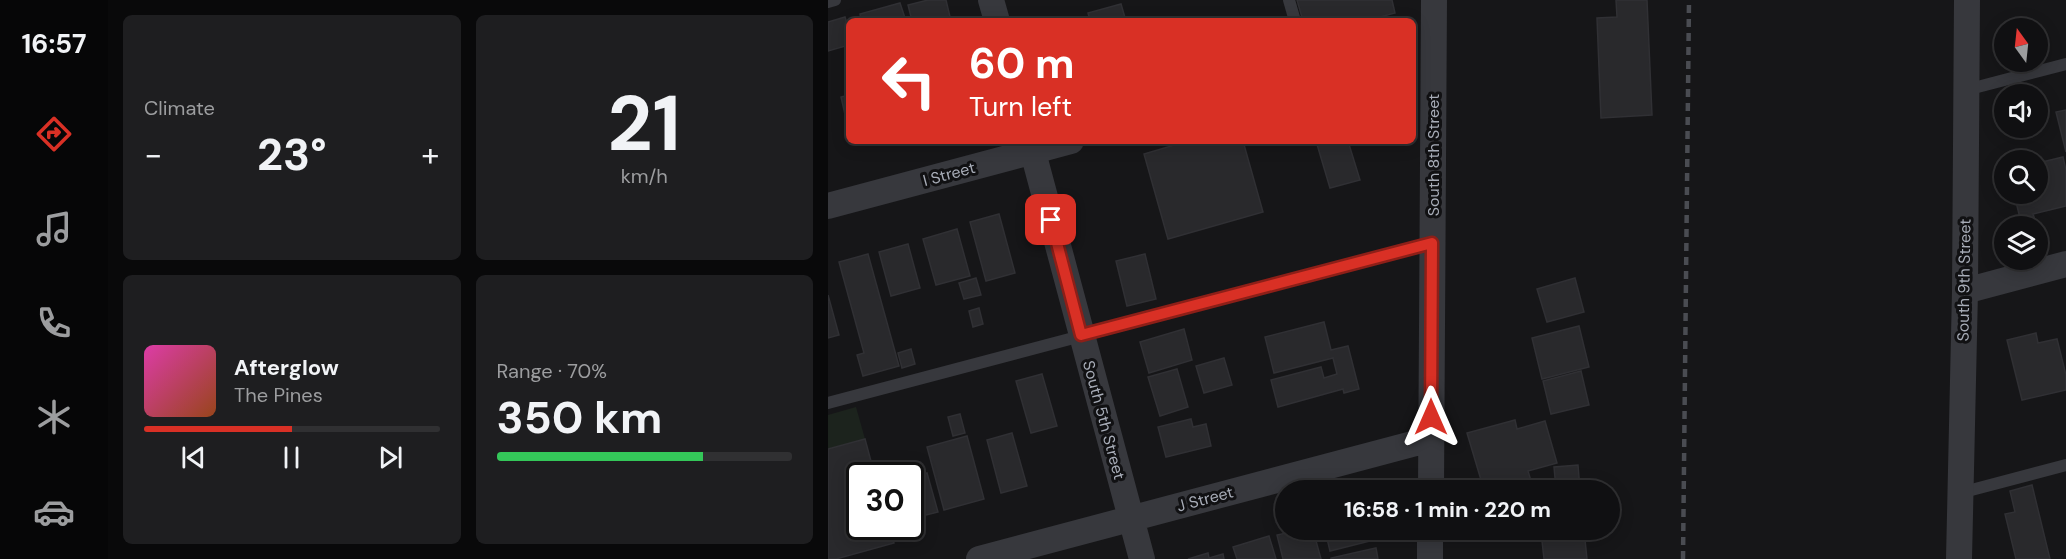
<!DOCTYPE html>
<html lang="en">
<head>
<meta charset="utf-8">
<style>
  :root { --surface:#101012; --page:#1e1e20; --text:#f1f3f6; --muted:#9c9d9f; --line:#303032; --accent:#d93025 }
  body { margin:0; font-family:"DM Sans",sans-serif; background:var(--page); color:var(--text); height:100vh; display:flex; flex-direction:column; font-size:22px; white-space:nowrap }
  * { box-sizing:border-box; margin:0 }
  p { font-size:20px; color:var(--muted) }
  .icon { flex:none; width:33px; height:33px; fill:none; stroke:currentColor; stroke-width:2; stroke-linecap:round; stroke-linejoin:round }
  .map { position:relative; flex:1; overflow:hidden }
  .details { display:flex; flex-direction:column; gap:15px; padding:15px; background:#09090a; width:720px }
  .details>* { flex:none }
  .banner { position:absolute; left:18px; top:18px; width:570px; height:126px; border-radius:9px; box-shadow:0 3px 15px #0003,0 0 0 2px var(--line); background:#d93025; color:#fff; overflow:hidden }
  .needle { width:39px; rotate:345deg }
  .controls { position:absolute; left:1166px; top:18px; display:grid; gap:12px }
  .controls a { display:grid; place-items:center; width:54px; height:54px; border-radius:50%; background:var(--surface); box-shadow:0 3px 15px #0003,0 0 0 2px var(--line); font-size:30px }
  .speed { position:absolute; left:18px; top:462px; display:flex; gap:12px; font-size:30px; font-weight:700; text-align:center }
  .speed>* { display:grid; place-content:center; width:78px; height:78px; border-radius:50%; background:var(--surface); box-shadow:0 3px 15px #0003,0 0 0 2px var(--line); line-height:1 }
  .speed .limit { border:3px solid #111; border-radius:9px; background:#fff; color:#111 }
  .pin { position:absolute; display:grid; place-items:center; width:51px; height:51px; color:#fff; margin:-26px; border-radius:12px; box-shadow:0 3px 9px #0006 }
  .me { position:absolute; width:66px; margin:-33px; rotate:0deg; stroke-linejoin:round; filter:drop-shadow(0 0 4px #0008) }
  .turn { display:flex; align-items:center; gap:21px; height:126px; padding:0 24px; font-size:27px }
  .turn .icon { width:78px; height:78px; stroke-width:2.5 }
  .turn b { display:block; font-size:42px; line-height:51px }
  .big { font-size:45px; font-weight:700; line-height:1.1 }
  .details .tile { flex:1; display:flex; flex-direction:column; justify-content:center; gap:9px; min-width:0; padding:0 21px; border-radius:9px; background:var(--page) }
  .details .dial { align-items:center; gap:0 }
  .dial b { font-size:78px; line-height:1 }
  .song { display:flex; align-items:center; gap:18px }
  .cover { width:72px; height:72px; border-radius:9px; background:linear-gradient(135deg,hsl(320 70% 55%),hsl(20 70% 35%)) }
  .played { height:6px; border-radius:3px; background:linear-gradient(90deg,var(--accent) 50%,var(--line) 50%) }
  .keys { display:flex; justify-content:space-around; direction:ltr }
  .heat { display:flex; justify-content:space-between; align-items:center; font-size:33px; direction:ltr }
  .charge { height:9px; border-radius:4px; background:linear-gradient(90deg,#34c759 70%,var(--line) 0) }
  .details .tiles { flex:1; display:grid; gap:15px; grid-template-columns:repeat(2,1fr) }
  .trip { position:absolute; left:447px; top:480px; width:345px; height:60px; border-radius:30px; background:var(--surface); box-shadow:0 3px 15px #0003,0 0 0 2px var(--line); font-weight:700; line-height:60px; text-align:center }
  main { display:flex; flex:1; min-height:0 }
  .tab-bar { display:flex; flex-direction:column; width:108px; justify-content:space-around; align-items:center; background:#060607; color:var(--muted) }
  .tab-bar .icon { width:42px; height:42px }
  .tab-bar .current { color:var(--accent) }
  .tab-bar b { font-size:27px; color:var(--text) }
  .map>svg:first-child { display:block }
  .green { fill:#1c231d }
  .building { fill:#29292c; stroke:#303034; stroke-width:1.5 }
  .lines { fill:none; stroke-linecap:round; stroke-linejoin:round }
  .lane { stroke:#37383d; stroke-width:12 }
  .street { stroke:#37383d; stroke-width:26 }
  .rail { stroke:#4a4c52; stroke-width:4.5; stroke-dasharray:8 6; stroke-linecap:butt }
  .route-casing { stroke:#8d1f18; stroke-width:15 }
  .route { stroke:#d93025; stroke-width:10 }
  .labels { text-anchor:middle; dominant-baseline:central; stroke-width:6; stroke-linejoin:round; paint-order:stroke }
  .street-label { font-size:16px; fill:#a8adb8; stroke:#111113 }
</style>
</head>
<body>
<main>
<nav class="tab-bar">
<b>16:57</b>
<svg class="icon current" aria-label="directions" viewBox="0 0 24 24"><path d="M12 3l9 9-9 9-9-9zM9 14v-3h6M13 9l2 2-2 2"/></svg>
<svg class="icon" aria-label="music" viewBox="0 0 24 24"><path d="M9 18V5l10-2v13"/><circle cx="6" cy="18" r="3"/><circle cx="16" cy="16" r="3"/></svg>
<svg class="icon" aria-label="phone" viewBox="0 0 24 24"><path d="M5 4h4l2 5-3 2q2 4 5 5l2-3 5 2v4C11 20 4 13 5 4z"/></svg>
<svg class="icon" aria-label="climate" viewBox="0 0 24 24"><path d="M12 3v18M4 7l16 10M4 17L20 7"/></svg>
<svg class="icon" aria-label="car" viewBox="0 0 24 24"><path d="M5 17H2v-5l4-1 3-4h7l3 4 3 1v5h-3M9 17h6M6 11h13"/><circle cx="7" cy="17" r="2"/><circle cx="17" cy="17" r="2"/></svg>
</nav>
<section class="details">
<div class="tiles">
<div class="tile"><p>Climate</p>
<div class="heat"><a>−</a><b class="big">23°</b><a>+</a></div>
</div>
<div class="tile dial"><b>21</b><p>km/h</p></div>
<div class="tile">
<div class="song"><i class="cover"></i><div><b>Afterglow</b><p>The Pines</p></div></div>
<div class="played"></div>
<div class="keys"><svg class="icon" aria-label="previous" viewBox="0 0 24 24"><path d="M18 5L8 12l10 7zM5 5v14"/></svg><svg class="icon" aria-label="pause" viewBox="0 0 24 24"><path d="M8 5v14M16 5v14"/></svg><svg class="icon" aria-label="next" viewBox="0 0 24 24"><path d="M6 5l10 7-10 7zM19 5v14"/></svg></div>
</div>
<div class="tile"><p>Range · 70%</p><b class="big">350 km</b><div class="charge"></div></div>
</div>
</section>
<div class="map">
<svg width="1238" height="559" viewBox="0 0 1238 559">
  <rect width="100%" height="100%" fill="#161618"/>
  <path class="green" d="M28 407 37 439 0 449V415Z"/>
  <path class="building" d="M100 0H118L123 21H84L80 5Z
    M469 0H564L567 13 537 21H475Z
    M788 0H819L824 115 773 118 769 18 789 17Z
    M72 3 78 21H33L32 14Z
    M293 4 298 21H262L260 13Z
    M17 17 21 31V45L0 51V22Z
    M21 95V132L13 97Z
    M1238 110V152L1228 112Z
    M360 141H415L435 212 340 239 316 154Z
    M488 141H520L532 180 502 188Z
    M1235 157 1238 170V206L1205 214 1209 226H1194L1186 194H1209V179L1218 177 1214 162Z
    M171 214 187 273 158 281 142 222Z
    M129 229 142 276 108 285 95 239Z
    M80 244 92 288 63 296 51 252Z
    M40 254 71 366 35 376 29 355 36 353 11 262Z
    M317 254 328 299 299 306 288 261Z
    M148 278 153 295 136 299 131 283Z
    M747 278 756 312 719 322 709 289Z
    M0 295 11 335 0 338Z
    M151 308 155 324 145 327 141 311Z
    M496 322 503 350 520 346 531 389 516 393 515 389 450 407 443 380 493 367 496 378 509 374 505 358 446 373 437 337Z
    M751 326 761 367 714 379 704 338Z
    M356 329 364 360 321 373 312 342Z
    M1208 333 1210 343 1229 339 1238 375V390L1194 400 1179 340Z
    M83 349 87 364 74 368 70 353Z
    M396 358 404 385 376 393 368 366Z
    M349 369 360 407 332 416 320 377Z
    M753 371 761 405 723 414 715 381Z
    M214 374 229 426 203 433 188 381Z
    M132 414 137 433 125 436 120 417Z
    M363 419 365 427 378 424 383 446 338 457 330 427Z
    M687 420 689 429 717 421 729 463 700 471 703 481 670 490H656L639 433Z
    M184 433 199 486 173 493 159 440Z
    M139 436 156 499 116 510 99 447Z
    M37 439 47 476H32V526H61L66 543 8 559H0V449Z
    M750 465 752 490H714L728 489 726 467Z
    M81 467 84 477 99 473 110 512 82 519V476L55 474Z
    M1204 485 1222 559H1188L1177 514 1187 512 1182 491Z
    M472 530H485L493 559H455L449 535Z
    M497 530H552L554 538 502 551Z
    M709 530H756L759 559H716L713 532 709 533Z
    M441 536 448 559H409L405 547Z
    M548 548 550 559H503V558Z
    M380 553 381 558 395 554 396 559H360Z"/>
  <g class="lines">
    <path class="lane" d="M461 0 467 21
      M0 2 7 0
      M1138 90 1238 64
      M0 403 604 243
      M1132 493 1238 465"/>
    <path class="street" d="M163 0 169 21
      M202 141 314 559
      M0 206 243 141
      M1137 291 1238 264
      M603 490 606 0
      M151 559 603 439
      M602 559V530
      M1131 559 1137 291 1139 0"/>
    <path class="rail" d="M855 559 861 0"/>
  </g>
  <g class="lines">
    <defs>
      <path id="route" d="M223 220 253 335 604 243 603 417"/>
    </defs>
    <use href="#route" class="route-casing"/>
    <use href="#route" class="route"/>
  </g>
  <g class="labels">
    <g class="street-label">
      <text transform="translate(605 155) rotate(-90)">South 8th Street</text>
      <text transform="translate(121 174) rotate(-15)">I Street</text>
      <text transform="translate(1136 280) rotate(-89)">South 9th Street</text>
      <text transform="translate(276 420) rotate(75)">South 5th Street</text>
      <text transform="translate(377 499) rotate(-15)">J Street</text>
    </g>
  </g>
</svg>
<div class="controls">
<a><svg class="needle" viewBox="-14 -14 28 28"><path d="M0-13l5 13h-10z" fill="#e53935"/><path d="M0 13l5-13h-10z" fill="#9c9d9f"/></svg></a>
<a><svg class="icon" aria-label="sound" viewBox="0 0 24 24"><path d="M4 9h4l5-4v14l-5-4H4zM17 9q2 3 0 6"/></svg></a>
<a><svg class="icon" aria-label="search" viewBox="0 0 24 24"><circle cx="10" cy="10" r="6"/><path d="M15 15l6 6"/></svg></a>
<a><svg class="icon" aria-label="layers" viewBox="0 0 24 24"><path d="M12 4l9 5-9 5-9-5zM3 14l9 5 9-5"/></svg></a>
</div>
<div class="speed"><div class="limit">30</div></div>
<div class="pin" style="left:223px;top:220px;background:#d93025"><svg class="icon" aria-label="arrive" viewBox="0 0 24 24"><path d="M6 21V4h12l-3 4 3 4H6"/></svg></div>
<svg class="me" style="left:603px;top:417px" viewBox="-20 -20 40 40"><path d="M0-17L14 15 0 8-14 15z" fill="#d93025" stroke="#fff" stroke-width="4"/></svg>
<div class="trip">16:58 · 1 min · 220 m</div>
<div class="banner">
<div class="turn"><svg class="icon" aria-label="left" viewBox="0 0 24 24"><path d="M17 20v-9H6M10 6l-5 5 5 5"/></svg><div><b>60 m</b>Turn left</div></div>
</div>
</div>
</main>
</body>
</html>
